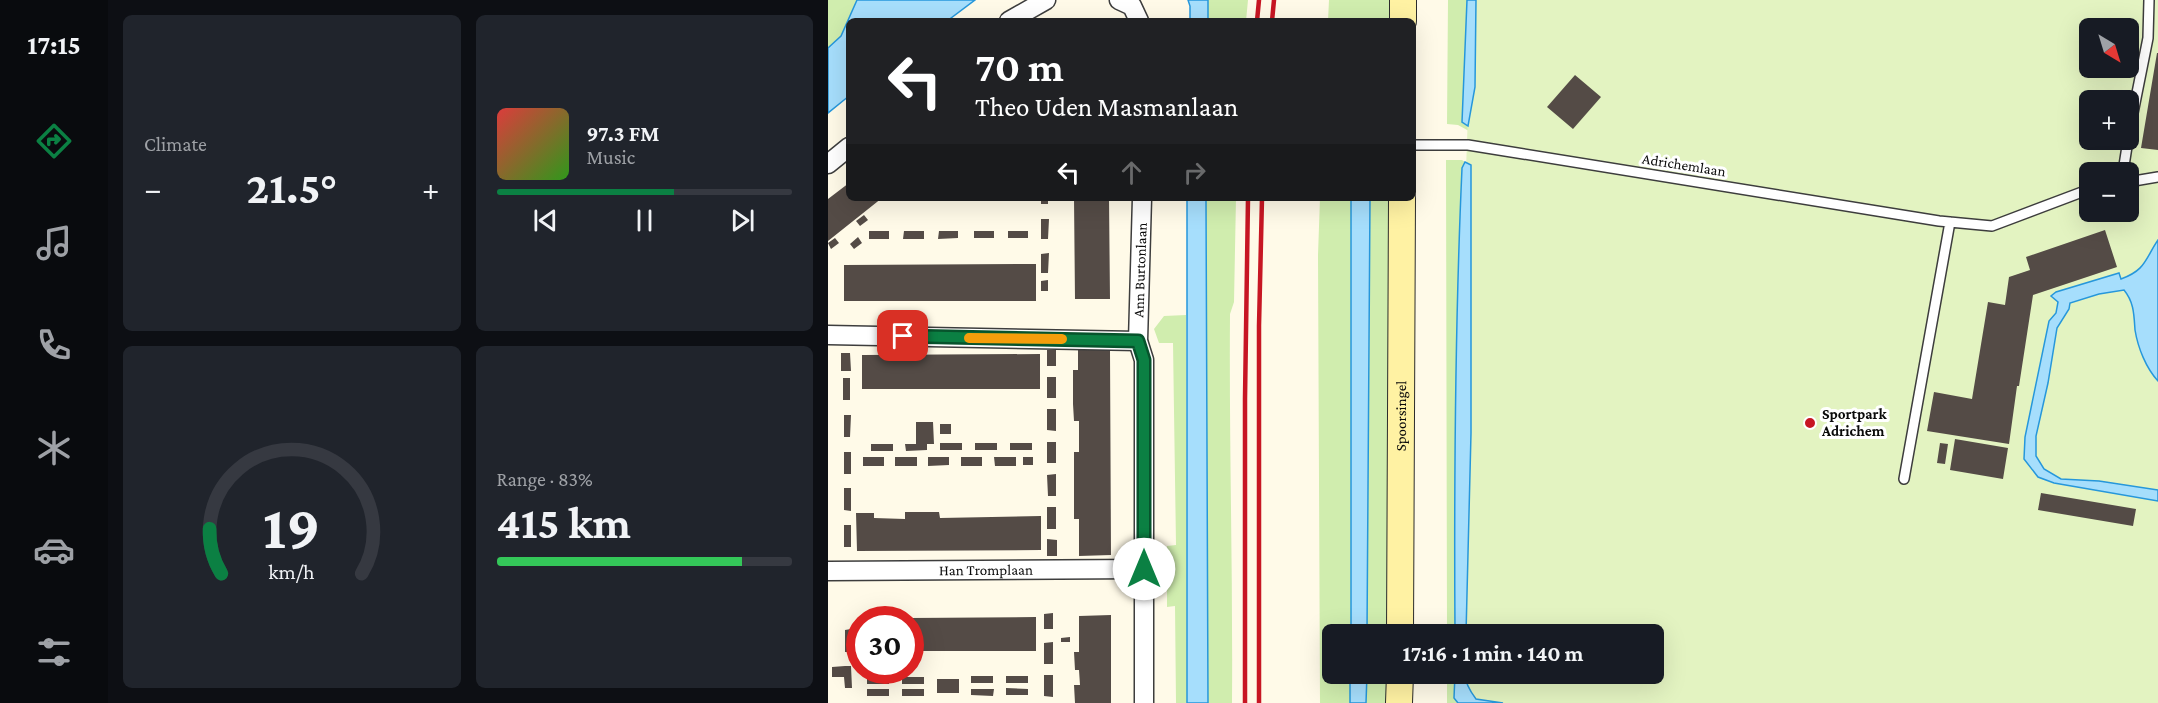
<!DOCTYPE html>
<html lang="en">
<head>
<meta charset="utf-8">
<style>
  :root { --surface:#171b24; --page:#20242c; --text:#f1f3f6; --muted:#9ea1a6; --line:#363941; --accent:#0b8043 }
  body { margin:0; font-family:"Crimson Pro",serif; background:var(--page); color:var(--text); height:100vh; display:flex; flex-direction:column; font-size:22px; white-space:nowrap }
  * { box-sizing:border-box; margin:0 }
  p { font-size:20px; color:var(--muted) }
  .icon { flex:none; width:33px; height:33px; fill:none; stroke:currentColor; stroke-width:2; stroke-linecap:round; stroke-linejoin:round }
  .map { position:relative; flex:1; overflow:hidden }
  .details { display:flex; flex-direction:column; gap:15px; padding:15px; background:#0d0f14; width:720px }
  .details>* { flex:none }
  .guide { position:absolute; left:18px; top:18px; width:570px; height:183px; border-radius:9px; box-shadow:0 6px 24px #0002; background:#202124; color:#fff; overflow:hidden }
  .needle { width:39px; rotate:142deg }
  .controls { position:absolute; left:1251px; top:18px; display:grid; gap:12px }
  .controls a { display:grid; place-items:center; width:60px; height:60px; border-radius:9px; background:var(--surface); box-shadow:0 6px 24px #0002; font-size:30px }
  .speed { position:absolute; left:18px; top:606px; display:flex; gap:12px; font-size:30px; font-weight:700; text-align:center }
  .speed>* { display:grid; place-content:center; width:78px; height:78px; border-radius:50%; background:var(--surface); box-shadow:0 6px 24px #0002; line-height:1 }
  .speed .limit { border:9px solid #d22; background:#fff; color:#111 }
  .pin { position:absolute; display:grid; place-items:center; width:51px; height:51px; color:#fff; margin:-26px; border-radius:12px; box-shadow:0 3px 9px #0006 }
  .me { position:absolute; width:66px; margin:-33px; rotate:0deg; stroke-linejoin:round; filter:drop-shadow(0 0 4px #0008) }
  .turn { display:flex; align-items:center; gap:21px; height:126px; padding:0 30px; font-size:27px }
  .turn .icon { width:78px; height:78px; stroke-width:2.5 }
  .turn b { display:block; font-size:42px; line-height:51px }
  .lanes { display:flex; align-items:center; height:57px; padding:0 30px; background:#0003; justify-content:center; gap:30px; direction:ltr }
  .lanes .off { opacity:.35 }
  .big { font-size:45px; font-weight:700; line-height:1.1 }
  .details .widget { flex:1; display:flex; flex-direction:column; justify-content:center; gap:9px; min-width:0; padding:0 21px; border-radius:9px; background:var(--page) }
  .details .dial { align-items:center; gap:0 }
  .dial svg { height:156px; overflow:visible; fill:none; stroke:var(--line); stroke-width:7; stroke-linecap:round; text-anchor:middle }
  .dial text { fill:var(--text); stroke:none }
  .song { display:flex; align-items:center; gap:18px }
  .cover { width:72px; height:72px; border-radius:9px; background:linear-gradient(135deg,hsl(0 70% 55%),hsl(110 70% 35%)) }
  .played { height:6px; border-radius:3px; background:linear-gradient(90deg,var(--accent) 60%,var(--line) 60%) }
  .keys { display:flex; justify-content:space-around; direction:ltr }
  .heat { display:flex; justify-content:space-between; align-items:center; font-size:33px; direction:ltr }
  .charge { height:9px; border-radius:4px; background:linear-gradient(90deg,#34c759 83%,var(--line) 0) }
  .details .tiles { flex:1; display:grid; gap:15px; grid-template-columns:repeat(2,1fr) }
  .trip { position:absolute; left:494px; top:624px; width:342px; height:60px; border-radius:9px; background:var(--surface); box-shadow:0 6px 24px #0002; font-weight:700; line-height:60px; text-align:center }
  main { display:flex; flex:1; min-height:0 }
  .dock { display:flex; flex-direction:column; width:108px; justify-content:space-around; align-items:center; background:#090b0e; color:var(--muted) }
  .dock .icon { width:42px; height:42px }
  .dock .active { color:var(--accent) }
  .dock b { font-size:27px; color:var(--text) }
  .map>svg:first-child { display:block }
  .green { fill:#d0edae }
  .pitch { fill:#e3f3c1; fill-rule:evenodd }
  .water { fill:#a6defc; stroke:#2697db; stroke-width:1.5 }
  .building { fill:#544b46 }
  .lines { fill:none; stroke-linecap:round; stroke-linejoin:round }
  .service-casing { stroke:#3d3d3d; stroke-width:12 }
  .minor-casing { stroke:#3d3d3d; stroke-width:21 }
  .secondary-casing { stroke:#2c2c2c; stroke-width:28 }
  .service { stroke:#fff; stroke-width:9 }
  .minor { stroke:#fff; stroke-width:18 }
  .secondary { stroke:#fff2a3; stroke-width:26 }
  .rail { stroke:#c71623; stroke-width:4.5 }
  .route-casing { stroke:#07532c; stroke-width:15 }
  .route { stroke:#0b8043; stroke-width:10 }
  .slow { stroke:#f59e0b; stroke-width:10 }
  .poi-dot { fill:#c71623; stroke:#fff; stroke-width:2 }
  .labels { text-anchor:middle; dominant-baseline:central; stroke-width:6; stroke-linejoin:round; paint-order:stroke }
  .street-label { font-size:15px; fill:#0a0a0a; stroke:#fff }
  .poi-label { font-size:15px; font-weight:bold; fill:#0a0a0a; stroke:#fff; text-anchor:start }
</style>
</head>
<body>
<main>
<nav class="dock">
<b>17:15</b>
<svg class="icon active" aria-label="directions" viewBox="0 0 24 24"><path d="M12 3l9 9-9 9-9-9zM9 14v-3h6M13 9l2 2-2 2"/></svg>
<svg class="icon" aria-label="music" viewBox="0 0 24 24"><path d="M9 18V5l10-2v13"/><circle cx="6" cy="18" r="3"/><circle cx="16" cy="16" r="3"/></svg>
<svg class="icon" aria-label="phone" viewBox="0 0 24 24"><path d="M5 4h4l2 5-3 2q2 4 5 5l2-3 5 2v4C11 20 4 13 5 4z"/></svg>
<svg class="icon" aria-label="climate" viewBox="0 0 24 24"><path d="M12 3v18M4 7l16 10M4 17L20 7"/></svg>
<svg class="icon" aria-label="car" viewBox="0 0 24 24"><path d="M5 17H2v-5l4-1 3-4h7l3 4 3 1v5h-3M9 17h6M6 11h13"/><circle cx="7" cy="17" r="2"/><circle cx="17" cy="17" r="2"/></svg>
<svg class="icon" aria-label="filters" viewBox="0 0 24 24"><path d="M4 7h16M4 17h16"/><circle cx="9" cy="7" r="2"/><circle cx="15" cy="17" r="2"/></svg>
</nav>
<section class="details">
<div class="tiles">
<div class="widget"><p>Climate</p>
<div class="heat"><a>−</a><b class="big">21.5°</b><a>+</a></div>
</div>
<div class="widget">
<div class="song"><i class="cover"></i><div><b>97.3 FM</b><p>Music</p></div></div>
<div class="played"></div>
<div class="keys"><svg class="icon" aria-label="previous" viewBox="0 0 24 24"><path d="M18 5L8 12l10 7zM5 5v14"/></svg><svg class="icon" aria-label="pause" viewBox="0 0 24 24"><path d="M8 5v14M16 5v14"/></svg><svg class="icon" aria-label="next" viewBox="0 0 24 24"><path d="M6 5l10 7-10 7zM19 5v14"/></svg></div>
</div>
<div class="widget dial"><svg viewBox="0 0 100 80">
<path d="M14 69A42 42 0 1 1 86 69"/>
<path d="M14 69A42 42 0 0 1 8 46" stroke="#0b8043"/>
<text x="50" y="56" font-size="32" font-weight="700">19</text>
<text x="50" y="72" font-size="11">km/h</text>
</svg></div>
<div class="widget"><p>Range · 83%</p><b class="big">415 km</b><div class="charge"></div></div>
</div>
</section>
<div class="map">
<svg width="1330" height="703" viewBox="0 0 1330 703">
  <rect width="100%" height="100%" fill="#fffae8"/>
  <path class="green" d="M0 0H29L13 36 0 48Z
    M380 0H420L418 21H380Z
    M501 0H562V21H500Z
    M620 0H639L634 121 639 125 641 131 630 125 619 124Z
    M618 160H634L637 162 634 168C627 324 627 479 627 634H619Z
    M378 198H408L406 302 402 314C401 443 405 573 404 703H380Z
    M492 198H523V634H504V674H522V703H492L490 255Z
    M542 198H561V634H539Z
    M358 315 359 703H348L347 606 339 607V546L348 545 345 343H331L326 329 336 316Z
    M539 674H561V703H538Z
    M619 674H627L626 698 630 703H619Z"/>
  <path class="pitch" d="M644 0H1330V703H640L631 674H825V634H632L638 170ZM1262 28H1300V68H1262ZM1262 100H1300V140H1262ZM1262 172H1300V212H1262Z"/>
  <path class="water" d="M29 0H147L119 21H21V96L0 113V48L13 36Z
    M360 0H380V21H362V6Z
    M639 0H648L647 87 640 126 634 122Z
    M637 162 643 165V433L638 634H627C626 479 627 323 634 168Z
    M359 198H378L380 703H359Z
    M523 198H542L539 634H523Z
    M1330 240V381C1318 368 1310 348 1307 330 1306 315 1306 302 1296 290L1271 294 1242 303 1241 309 1229 328 1220 383 1208 436V456L1216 469 1233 479 1271 481 1330 490V501L1226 483 1210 477 1196 459 1197 437 1221 321 1228 313 1230 302 1223 296 1228 292 1291 273 1293 279C1318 270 1317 259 1330 240Z
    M522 674H539L538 703H522Z
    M627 674H637C637 683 642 691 648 699L675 703H630L626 698Z"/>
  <path class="building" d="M1329 53H1330V150L1313 148Z
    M747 75 773 97 745 129 719 107Z
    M21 183V198H54L0 241V199Z
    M213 198H220V204H213Z
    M246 198H281L282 299H247Z
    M36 215 40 220 32 226 28 221Z
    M213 219H221L220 239H213Z
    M1277 230 1289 267 1205 295 1191 386H1189L1181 444 1099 431 1106 392 1144 399 1160 302 1177 305 1181 277 1202 270 1198 257Z
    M41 231H61V239H41Z
    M76 231H96V239H75Z
    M111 231H130V238L110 239Z
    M146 231H166V238H146Z
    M180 231H200V238H180Z
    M30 237 34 243 26 249 22 244Z
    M7 238 11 243 3 249 0 243Z
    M221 253 220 273H213V254Z
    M208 264V301H16V265Z
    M220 280V291H213V281Z
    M219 350H228V366H219Z
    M250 350H282L283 555 251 556V519H246V452H251V421H246L245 404V370H250Z
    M13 353H22L23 371H13Z
    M212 354V389H34V355Z
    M219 377H228V398H219Z
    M15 378H22V400H15Z
    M219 409H228V431L219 430Z
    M16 415H23L22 437H16Z
    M88 422H105L106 444H99V450L78 451 77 444H88Z
    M112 424H123V434H112Z
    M1127 439 1180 448 1175 479 1122 470Z
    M219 442H228V463H219Z
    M112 443H134V450H112Z
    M147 443H169V450H147Z
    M182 443H204V450H182Z
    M1112 443 1120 444 1117 464 1109 463Z
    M43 444H65V451H43Z
    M16 452H23V474H16Z
    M35 457H56V466H35Z
    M67 457H89V466H67Z
    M100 457H121V465L100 466Z
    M133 457H154V466H133Z
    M166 457H188V466H167Z
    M195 457H205V465H195Z
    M228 474V496H220L219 475Z
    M16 488H23V511L16 510Z
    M1213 493 1308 509 1305 526 1210 510Z
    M219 507H228V529H219Z
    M77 512H111L112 518 213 516V550L29 551 28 513H46V518L77 519Z
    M16 525H23V547H16Z
    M219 539 229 540V556H219Z
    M225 613V629H216V614Z
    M283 615V703H247L246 685H252L251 670H247L246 652H251V616Z
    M208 617V651H82V618Z
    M23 629V652H17V630Z
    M242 637V642H233V638Z
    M225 642V664H216V643Z
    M17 666H23L24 688H17L16 677H4V667Z
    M216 675H225V697L216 696Z
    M143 676H165V683H143Z
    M178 676H200V683H178Z
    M39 677H61V684H39Z
    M74 677H96V684H74Z
    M109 679H131V693H109Z
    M178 688 200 689V695H178Z
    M39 689H61V696H39Z
    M74 689H96V696H74Z
    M143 689H166L165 696 143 695Z"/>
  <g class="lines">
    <defs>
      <path id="service" d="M1300 138 1320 38 1321 0
        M585 145H640L1111 221 1164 226 1262 189
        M1295 172 1300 140
        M1300 182 1330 177
        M1076 479 1122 222"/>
      <g id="minor">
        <path d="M291 0 304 6 311 21"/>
        <path d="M181 21 218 0"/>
        <path d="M0 164 21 147"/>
        <path d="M314 198 310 341 316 360V703"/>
        <path d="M0 335 310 341"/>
        <path id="s1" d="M0 571 316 569"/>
      </g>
      <g id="secondary">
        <path d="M575 21V0"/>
        <path id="s2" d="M572 634 574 198"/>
        <path d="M571 703 572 674"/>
      </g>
    </defs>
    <use href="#service" class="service-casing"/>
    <use href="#minor" class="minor-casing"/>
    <use href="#secondary" class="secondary-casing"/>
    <use href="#service" class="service"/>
    <use href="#minor" class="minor"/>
    <use href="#secondary" class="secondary"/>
    <path class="rail" d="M429 21 431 0
      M444 21 446 0
      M417 703V399L420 198
      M431 703V326L434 198"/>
  </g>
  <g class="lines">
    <defs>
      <path id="route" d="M75 336 310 341 316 360V569"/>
    </defs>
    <use href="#route" class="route-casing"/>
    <use href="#route" class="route"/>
    <path class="slow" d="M141 338 234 339"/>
  </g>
  <circle class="poi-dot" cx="982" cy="423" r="6"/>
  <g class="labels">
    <g class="street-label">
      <text transform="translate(856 165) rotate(9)">Adrichemlaan</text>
      <text transform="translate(312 270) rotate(-88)">Ann Burtonlaan</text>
      <text stroke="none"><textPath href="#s2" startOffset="218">Spoorsingel</textPath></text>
      <text stroke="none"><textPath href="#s1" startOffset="158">Han Tromplaan</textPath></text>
    </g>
    <g class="poi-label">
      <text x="994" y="414">Sportpark<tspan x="994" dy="17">Adrichem</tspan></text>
    </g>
  </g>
</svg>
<div class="controls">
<a><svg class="needle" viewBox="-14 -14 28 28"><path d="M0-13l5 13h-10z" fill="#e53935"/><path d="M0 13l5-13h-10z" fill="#9ea1a6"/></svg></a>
<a>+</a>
<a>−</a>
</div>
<div class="speed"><div class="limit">30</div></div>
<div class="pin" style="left:75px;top:336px;background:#d93025"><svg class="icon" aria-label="arrive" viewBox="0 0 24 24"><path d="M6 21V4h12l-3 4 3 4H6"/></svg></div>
<svg class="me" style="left:316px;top:569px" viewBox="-20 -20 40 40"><circle r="19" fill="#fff"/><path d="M0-13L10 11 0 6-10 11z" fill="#0b8043"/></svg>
<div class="trip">17:16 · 1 min · 140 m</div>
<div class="guide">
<div class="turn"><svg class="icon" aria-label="left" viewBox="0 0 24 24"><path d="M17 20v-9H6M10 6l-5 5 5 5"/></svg><div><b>70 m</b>Theo Uden Masmanlaan</div></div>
<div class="lanes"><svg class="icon" aria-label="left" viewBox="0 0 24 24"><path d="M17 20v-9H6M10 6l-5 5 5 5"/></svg><svg class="icon off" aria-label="ahead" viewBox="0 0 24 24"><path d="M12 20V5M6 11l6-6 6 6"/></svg><svg class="icon off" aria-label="right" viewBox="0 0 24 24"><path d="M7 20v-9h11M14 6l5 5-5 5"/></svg></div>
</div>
</div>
</main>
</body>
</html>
